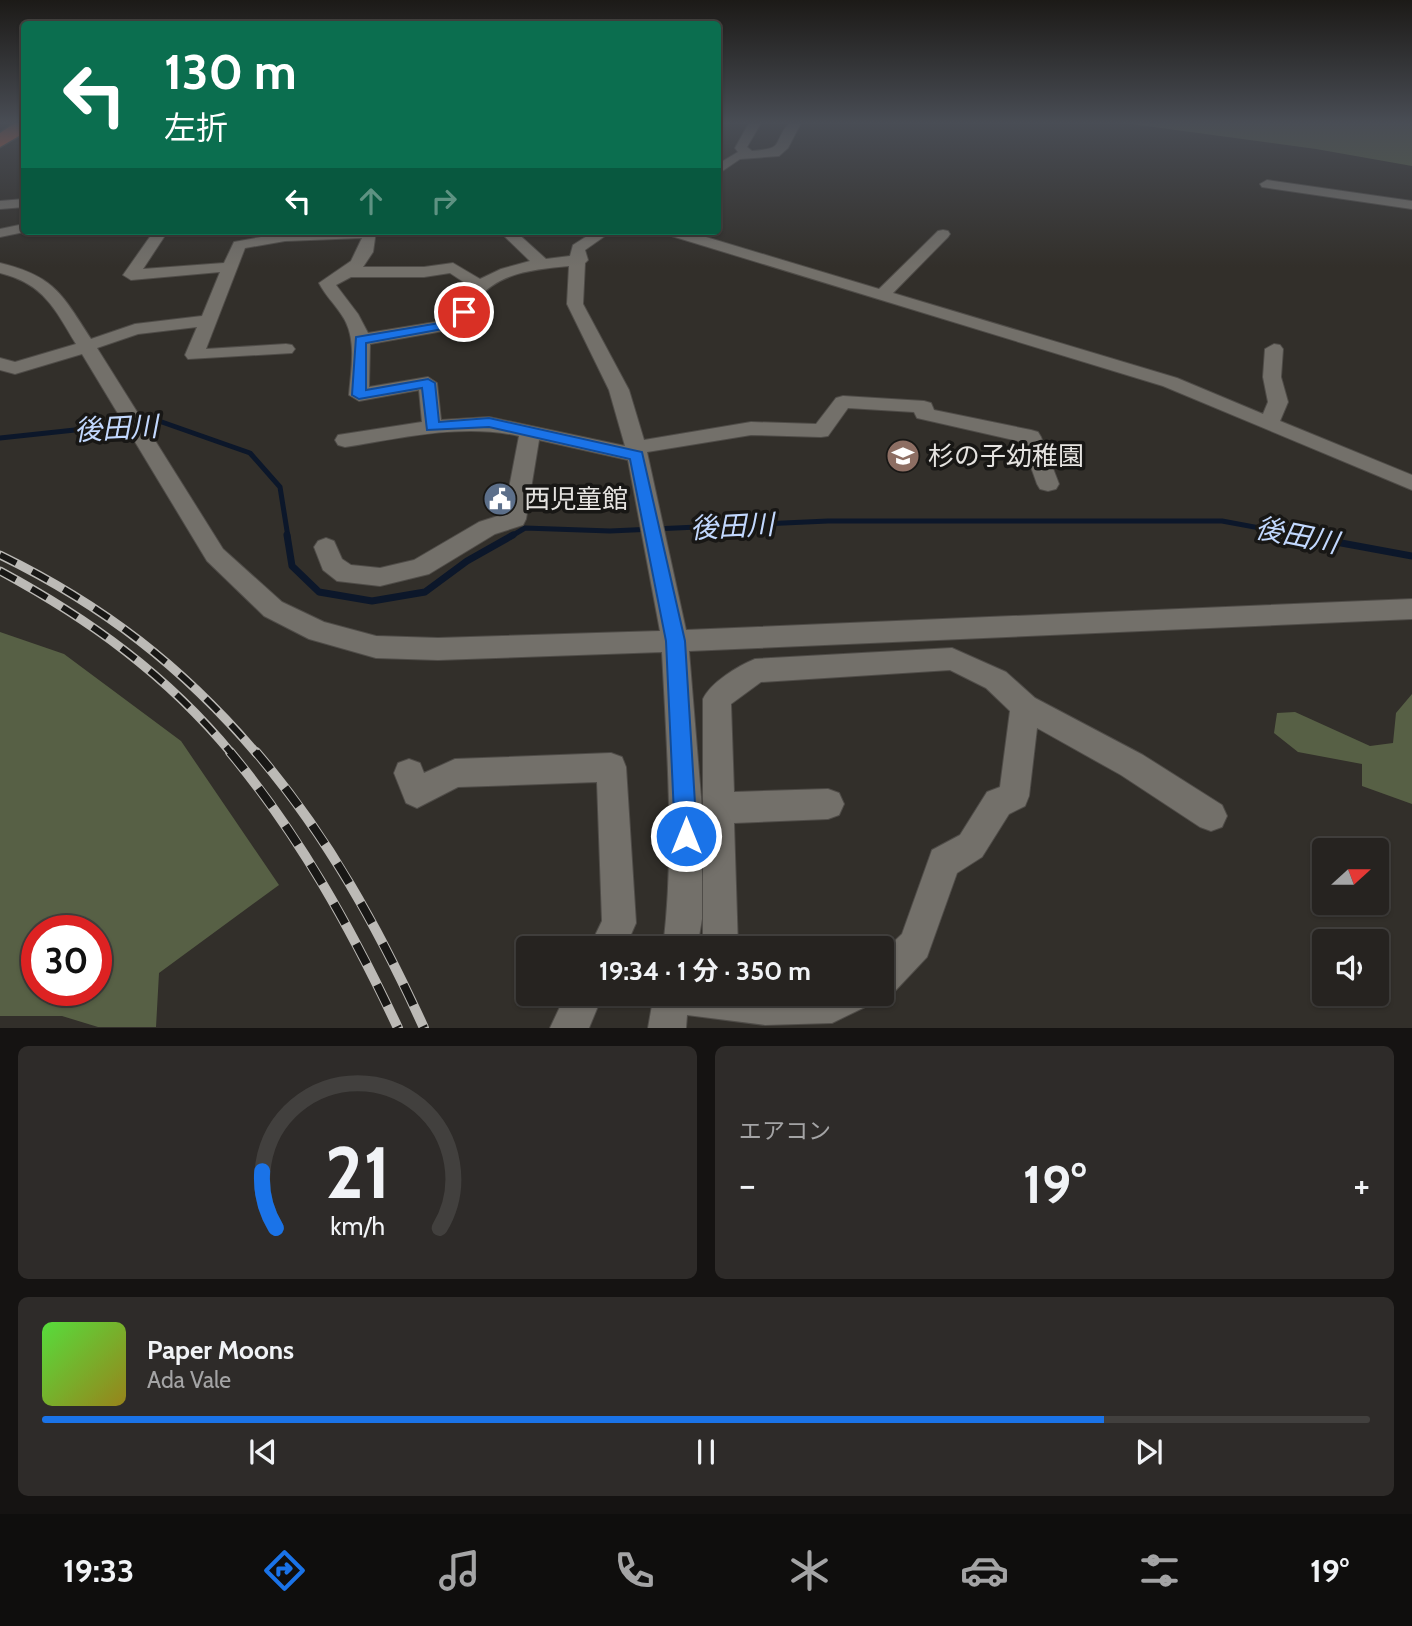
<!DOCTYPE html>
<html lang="ja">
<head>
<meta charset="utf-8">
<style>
  :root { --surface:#262320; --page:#2e2b29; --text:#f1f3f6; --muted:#a4a4a5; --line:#42403e; --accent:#1a73e8 }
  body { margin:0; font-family:Cabin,"Noto Sans JP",sans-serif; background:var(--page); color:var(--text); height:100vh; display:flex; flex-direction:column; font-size:26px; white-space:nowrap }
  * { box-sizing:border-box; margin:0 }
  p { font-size:23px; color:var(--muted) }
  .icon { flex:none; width:38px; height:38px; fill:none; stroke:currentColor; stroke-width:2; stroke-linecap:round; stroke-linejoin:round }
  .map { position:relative; height:1028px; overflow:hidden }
  .sheet { display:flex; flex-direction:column; gap:18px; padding:18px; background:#151312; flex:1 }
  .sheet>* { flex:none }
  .top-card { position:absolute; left:21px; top:21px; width:700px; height:214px; border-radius:7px; box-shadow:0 2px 5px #0004,0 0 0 2px var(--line); background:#0b6e4f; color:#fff; overflow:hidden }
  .needle { width:46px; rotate:69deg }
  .buttons { position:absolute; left:1312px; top:838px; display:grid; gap:14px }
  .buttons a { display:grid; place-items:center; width:77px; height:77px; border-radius:7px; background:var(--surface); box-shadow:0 2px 5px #0004,0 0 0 2px var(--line); font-size:35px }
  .speed { position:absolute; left:21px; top:915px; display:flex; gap:14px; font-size:35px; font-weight:700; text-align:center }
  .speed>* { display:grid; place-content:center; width:91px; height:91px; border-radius:50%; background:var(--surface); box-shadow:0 2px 5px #0004,0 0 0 2px var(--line); line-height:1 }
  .speed .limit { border:10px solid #d22; background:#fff; color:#111 }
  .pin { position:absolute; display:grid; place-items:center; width:60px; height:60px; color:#fff; margin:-30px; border:4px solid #fff; border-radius:50%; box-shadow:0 2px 7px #0007 }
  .me { position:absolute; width:77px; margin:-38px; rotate:0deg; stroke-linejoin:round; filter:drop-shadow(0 0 5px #0008) }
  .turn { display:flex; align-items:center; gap:24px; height:147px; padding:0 28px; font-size:32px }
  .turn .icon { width:91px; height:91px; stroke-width:2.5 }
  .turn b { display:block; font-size:49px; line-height:60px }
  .lanes { display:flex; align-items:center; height:66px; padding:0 28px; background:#0003; justify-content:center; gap:35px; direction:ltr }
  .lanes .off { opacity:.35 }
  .big { font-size:52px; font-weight:700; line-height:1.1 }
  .sheet .card { flex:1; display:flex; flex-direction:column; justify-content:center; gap:10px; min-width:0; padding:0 24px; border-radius:10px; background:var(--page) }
  .sheet .dial { align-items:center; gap:0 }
  .dial svg { height:182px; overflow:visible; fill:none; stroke:var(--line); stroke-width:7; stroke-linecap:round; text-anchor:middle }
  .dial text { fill:var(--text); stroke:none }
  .song { display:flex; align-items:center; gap:21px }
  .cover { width:84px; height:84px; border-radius:10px; background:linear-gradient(135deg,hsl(110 70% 55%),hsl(50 70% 35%)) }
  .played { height:7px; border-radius:4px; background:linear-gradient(90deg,var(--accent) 80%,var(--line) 80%) }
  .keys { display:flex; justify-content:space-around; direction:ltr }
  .heat { display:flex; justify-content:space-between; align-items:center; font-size:38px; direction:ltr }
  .sheet .tiles { flex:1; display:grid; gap:18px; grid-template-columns:1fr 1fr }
  .card:last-child { grid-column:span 2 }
  .trip { position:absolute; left:516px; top:936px; width:378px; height:70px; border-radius:7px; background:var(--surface); box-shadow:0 2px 5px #0004,0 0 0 2px var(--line); font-weight:700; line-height:70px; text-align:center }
  .tabs { display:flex; height:112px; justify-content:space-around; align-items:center; background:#0f0e0d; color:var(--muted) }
  .tabs .icon { width:49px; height:49px }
  .tabs .selected { color:var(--accent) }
  .tabs b { font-size:32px; color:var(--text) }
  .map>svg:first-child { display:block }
  .forest { fill:#576045; fill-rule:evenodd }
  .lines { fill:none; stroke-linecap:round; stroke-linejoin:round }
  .stream-far1 { stroke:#0c172a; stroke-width:5 }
  .stream { stroke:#0c172a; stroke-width:7 }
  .minor-casing { stroke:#4f4c48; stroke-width:2 }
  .highway-casing { stroke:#4f4c48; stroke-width:3 }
  .minor { fill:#73706a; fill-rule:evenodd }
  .highway { fill:#dc613f; fill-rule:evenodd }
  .rail-far1-casing { stroke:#bcbab6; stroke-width:9 }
  .rail-casing { stroke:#bcbab6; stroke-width:10 }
  .rail-far1 { stroke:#181715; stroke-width:6; stroke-dasharray:18; stroke-linecap:butt }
  .rail { stroke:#181715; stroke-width:8; stroke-dasharray:23; stroke-linecap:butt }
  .route { fill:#1a73e8; stroke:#114b97; stroke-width:2 }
  .labels { text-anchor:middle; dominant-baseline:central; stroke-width:7; stroke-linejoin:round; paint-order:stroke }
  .poi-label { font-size:26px; fill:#e5e3e0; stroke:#181715; text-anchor:start }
  .water-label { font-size:28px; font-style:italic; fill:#c2d8fe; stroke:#181715 }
</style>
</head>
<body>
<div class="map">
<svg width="1412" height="1028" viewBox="0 0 1412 1028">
  <rect width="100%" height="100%" fill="#322f2a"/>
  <path class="forest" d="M1124 123H1412V166L1316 149Z
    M0 632 64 654 181 741 279 885 159 973 156 1027H98L62 1016H0ZM96 931V990H37V931Z
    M1412 694V804L1362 786V764L1298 752 1274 733 1277 713 1295 712 1370 746 1393 743 1396 713Z"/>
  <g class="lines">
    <path class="stream-far1" d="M0 438 159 421 250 453 280 487 288 537
      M510 537 525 528 610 531 828 521H1222L1308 537"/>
    <path class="stream" d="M287 535 292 566 319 592 372 601 425 592 467 561 513 535
      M1298 535 1412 556"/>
    <defs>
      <path id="minor" d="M749 123H761L747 147 752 151C786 148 771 145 789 123H801L788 148 779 156 740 159 718 174V164L738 152 735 148Z
        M1267 180 1412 201V209L1262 187 1260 184Z
        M24 199V207L0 209V201Z
        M24 224V231H29L0 237V229Z
        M943 230 948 231 950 234 948 237 893 293 1177 378 1263 414 1268 402 1263 377 1265 349 1274 344 1280 345 1283 349 1281 377 1288 402 1280 421 1412 475V490L1163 386 665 234 663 231H686L879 289 938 231Z
        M154 231H168L143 269 224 263 234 242 278 234 279 231H376L373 252 363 267H424L453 263 480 279 501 269 530 261 499 231H515L546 259 570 256 573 245 595 231H612L585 250 588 260 585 263 583 304 629 390 644 440 751 422 816 424 836 398 843 396 924 401 931 403 934 410 1031 430 1038 432 1041 437 1059 484 1056 489 1048 491 1040 489 1037 484 1022 442 917 418 914 412 848 408 828 436 821 437 751 435 647 452 686 630 1412 599V619L689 651 702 809V919L697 948H663C675 850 667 751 662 652L438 660 376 658 309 639 264 616 207 561 82 354 15 374 0 370V358L15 362 76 344C54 308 44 284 0 273V263C54 276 62 294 91 339L135 324 202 316 220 272 131 280 123 275ZM362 238 351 261 319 283C325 295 334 303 341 314 358 337 351 369 349 395L359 401 419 390 422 422 338 435 335 440 338 445 345 447C402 438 462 423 519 436L504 514 479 522 414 560 380 568 351 565 342 559 334 541 326 538 318 541 314 547 323 570 337 581 380 586 429 574 495 534 523 525 526 519 539 440 628 460 660 631 438 638 376 636 324 622 282 602 223 549 97 348 138 334 197 327 185 355 188 359 292 353 295 349 292 345 286 344 206 349 245 248 285 241ZM569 266 567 304 609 390 625 446 489 417 441 420 437 383 428 377 369 387 370 344 460 328C467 319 471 308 478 299 499 272 537 269 569 266ZM450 273 471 287 448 320 368 333 358 314 336 285 351 277H424Z
        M952 648 1006 672 1035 698 1143 755 1222 805 1227 816 1222 827 1211 831 1200 827 1121 775 1037 728 1029 796 1025 806 1009 814 982 857 957 873 927 957 895 991 882 996 877 994H882V953L902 934 932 850 960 835 987 792 1000 787 1010 711 986 688 950 670 761 682 731 704 734 792 828 789 839 793 844 804 839 815 828 819 734 823 738 948H703V699C711 682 738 666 755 659Z
        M611 753 622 757 626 767 636 923 625 948H589L602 921 597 782 458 787 417 808 406 803 394 773 398 763 409 759 420 763 424 773 455 759Z
        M566 994H603L589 1028H550Z
        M654 994H870L865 1007 832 1023 765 1025 687 1015 686 1028H648Z"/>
      <path id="highway" d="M15 123H24V133L0 147V133Z"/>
    </defs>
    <use href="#minor" class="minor-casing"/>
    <use href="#highway" class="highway-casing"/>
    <use href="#minor" class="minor"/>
    <use href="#highway" class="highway"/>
    <defs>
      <path id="rail-far1" d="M0 555C103 605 183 667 257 754
        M0 571C89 619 167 675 232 754"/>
      <path id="rail" d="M230 752C300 836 352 930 398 1028
        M256 752C327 835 379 929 424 1028"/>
    </defs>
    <use href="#rail-far1" class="rail-far1-casing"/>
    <use href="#rail" class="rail-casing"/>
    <use href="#rail-far1" class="rail-far1"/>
    <use href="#rail" class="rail"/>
  </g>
  <linearGradient id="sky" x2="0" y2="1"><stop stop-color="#1c1a17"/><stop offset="0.46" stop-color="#494d55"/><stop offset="1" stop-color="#494d55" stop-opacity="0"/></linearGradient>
  <rect width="1412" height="267" fill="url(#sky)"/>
  <path class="route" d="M460 309 470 312 459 326 366 343V390L428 379 435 383 439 422 489 418 642 452 685 641 697 836 694 844 686 847 678 844 675 836 666 641 630 459 489 427 427 430 422 388 359 399 352 395 356 337 451 321Z"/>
  <defs>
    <symbol id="school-disc" viewBox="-11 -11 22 22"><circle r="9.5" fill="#8d6e63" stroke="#181715"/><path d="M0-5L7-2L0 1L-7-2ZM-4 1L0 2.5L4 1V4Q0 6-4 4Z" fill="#fff"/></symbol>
    <symbol id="civic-disc" viewBox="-11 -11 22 22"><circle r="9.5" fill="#5c6f8a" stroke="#181715"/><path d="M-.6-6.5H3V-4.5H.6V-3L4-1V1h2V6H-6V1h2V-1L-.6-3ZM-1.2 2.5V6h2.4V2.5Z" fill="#fff"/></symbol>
  </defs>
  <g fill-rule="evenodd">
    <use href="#school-disc" x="884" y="437" width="38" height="38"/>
    <use href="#civic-disc" x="481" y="480" width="38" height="38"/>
  </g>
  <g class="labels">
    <g class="poi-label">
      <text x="928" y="456">杉の子幼稚園</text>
      <text x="524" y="499">西児童館</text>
    </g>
    <g class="water-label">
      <text transform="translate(116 428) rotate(-3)">後田川</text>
      <text transform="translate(732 526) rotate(-3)">後田川</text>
      <text transform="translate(1297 535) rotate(11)">後田川</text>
    </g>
  </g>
</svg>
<div class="buttons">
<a><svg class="needle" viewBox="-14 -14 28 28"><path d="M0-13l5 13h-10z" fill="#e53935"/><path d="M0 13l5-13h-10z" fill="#a4a4a5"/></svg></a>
<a><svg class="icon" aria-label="sound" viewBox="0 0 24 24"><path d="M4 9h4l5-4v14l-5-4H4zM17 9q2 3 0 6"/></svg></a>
</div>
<div class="speed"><div class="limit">30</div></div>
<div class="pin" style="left:464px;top:312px;background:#d93025"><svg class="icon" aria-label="arrive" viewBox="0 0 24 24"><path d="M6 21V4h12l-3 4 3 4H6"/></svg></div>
<svg class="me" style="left:686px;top:836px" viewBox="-20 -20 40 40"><circle r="17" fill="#1a73e8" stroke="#fff" stroke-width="3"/><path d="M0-11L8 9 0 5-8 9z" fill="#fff"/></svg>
<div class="trip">19:34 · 1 分 · 350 m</div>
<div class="top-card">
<div class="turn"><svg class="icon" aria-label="left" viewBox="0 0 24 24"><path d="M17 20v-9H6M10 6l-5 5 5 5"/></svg><div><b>130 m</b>左折</div></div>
<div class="lanes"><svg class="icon" aria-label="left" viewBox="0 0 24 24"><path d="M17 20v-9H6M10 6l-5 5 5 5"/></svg><svg class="icon off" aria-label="ahead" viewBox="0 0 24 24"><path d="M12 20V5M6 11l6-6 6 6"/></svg><svg class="icon off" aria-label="right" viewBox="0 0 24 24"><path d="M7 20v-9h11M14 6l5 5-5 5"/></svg></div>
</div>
</div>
<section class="sheet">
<div class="tiles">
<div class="card dial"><svg viewBox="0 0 100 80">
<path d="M14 69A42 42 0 1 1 86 69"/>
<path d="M14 69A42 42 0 0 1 8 44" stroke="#1a73e8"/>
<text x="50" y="56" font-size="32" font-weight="700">21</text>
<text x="50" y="72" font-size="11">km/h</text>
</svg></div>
<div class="card"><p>エアコン</p>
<div class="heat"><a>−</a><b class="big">19°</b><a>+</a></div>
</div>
<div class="card">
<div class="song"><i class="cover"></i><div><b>Paper Moons</b><p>Ada Vale</p></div></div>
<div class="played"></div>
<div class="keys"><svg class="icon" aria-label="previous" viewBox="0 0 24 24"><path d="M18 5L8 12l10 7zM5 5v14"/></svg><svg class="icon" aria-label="pause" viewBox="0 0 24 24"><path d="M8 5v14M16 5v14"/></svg><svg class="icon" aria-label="next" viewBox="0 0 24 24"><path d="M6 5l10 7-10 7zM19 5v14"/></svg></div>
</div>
</div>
</section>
<nav class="tabs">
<b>19:33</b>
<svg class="icon selected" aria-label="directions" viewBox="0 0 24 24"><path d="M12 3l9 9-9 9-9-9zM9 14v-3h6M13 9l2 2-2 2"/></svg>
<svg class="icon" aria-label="music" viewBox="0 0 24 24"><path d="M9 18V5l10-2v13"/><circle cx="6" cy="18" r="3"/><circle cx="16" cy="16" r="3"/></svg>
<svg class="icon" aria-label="phone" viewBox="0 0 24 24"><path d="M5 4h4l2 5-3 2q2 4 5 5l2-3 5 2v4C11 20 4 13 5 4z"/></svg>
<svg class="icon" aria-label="climate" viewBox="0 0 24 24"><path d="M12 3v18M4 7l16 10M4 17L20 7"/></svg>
<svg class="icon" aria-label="car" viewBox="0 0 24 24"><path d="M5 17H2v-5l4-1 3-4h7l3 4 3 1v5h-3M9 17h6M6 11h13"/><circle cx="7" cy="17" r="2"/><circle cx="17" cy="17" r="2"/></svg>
<svg class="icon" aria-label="filters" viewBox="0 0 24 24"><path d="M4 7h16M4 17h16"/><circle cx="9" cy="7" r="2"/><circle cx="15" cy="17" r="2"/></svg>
<b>19°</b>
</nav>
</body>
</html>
